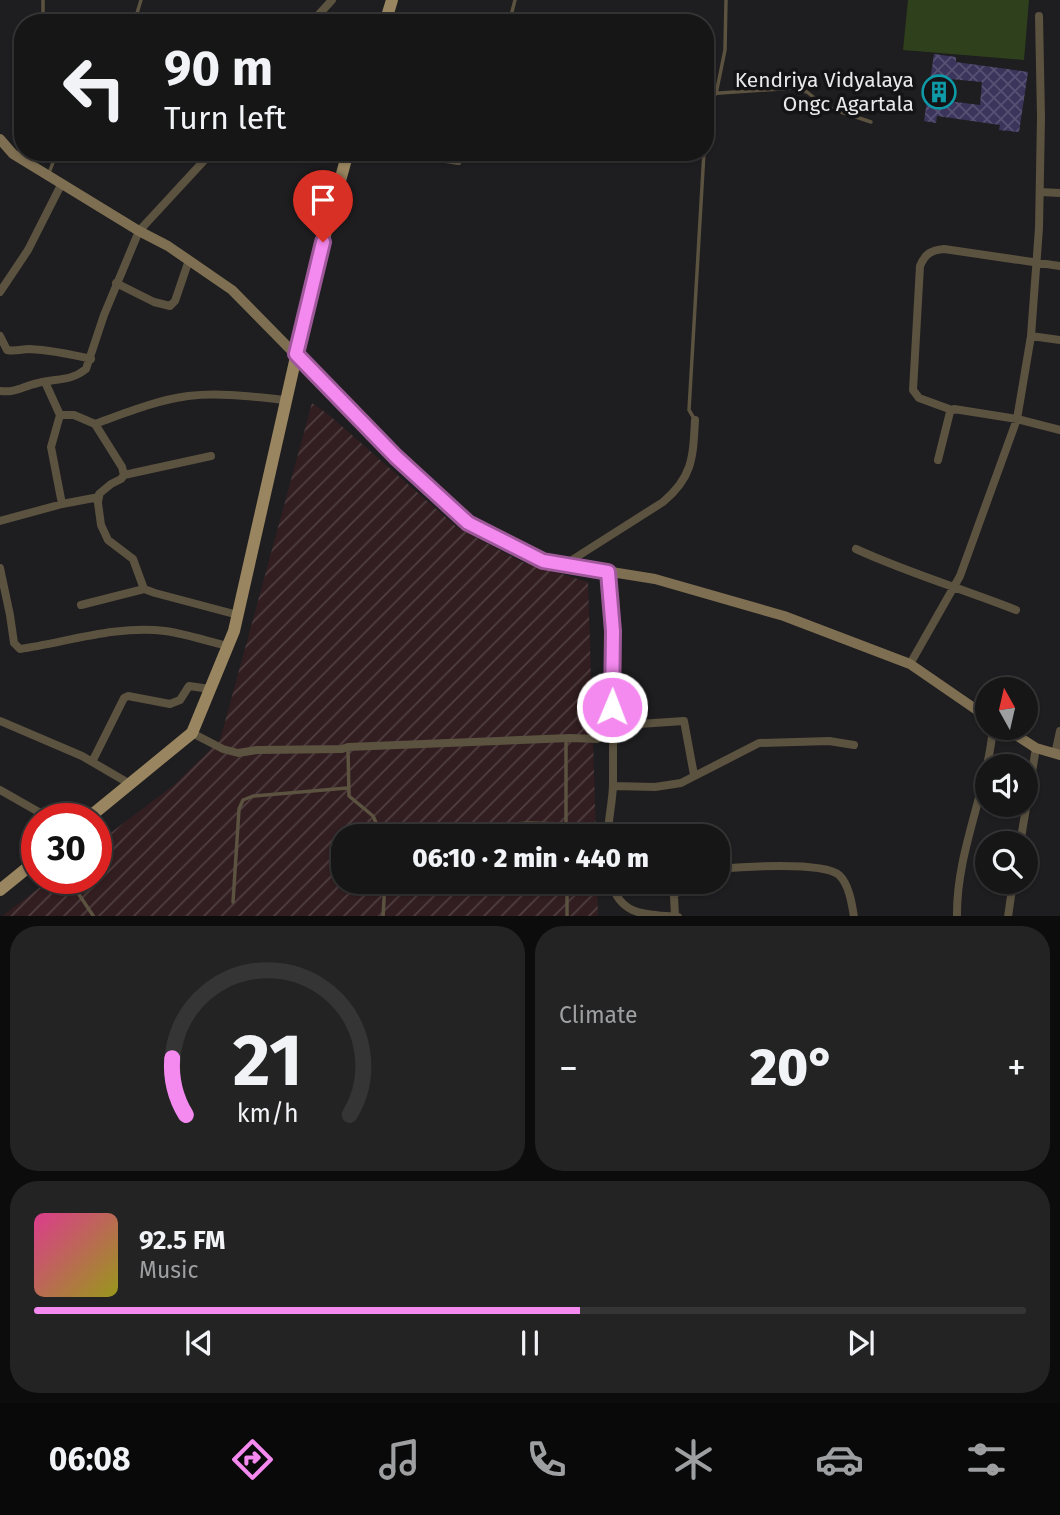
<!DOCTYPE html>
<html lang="en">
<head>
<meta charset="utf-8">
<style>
  :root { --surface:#161617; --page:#232324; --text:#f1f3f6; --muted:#9e9fa1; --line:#353536; --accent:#f489ef }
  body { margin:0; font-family:"Fira Sans",sans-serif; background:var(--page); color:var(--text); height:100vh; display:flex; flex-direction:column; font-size:26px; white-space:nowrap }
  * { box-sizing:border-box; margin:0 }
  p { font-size:23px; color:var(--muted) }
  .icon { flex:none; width:38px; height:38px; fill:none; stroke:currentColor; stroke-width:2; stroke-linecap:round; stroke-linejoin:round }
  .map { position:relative; height:916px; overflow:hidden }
  .panel { display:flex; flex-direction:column; gap:10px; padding:10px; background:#0c0c0d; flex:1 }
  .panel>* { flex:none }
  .hud { position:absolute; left:14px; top:14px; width:700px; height:147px; border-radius:28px; box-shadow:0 2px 5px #0004,0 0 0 2px var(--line); background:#161617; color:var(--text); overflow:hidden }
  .needle { width:46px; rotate:352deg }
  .fabs { position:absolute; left:975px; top:677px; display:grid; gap:14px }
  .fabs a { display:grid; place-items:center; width:63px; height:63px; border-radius:50%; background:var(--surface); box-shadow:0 2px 5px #0004,0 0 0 2px var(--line); font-size:35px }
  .speed { position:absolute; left:21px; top:803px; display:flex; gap:14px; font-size:35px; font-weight:700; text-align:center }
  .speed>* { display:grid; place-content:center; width:91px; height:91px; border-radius:50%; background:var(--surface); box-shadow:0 2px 5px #0004,0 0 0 2px var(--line); line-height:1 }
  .speed .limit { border:10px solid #d22; background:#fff; color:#111 }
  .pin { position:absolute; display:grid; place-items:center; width:60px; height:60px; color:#fff; margin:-72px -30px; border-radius:50% 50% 50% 0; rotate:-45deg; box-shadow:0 0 7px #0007 }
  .pin .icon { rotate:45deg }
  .me { position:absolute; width:77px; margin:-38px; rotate:1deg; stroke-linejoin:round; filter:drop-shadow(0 0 5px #0008) }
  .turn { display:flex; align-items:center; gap:24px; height:147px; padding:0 35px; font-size:32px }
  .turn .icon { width:91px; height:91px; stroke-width:2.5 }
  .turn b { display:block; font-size:49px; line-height:60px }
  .big { font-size:52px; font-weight:800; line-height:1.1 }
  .panel .tile { flex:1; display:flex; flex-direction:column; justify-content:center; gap:10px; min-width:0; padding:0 24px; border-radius:28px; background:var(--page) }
  .panel .dial { align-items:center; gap:0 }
  .dial svg { height:182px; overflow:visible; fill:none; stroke:var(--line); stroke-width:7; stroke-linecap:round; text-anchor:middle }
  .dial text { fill:var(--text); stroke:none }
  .song { display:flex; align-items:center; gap:21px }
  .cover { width:84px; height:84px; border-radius:10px; background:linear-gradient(135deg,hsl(330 70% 55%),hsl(60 70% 35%)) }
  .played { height:7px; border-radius:4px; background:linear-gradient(90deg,var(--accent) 55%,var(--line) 55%) }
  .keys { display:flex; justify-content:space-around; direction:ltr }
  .heat { display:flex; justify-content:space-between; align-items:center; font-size:38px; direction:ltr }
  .panel .tiles { flex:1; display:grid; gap:10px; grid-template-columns:1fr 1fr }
  .tile:last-child { grid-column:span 2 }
  .trip { position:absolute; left:331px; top:824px; width:399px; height:70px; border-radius:28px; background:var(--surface); box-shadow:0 2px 5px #0004,0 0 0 2px var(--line); font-weight:800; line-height:70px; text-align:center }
  .tab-bar { display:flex; height:112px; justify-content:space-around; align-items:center; background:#090909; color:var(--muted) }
  .tab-bar .icon { width:49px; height:49px }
  .tab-bar .selected { color:var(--accent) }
  .tab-bar b { font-size:32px; color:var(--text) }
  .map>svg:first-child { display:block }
  .industrial { fill:url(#industrial-furrows) }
  .green { fill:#2f401c }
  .building { fill:url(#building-cross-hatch); fill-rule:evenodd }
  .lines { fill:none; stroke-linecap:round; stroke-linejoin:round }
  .lane { stroke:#5b5240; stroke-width:3.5 }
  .street { stroke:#5b5240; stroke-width:8 }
  .secondary { stroke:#7e6f52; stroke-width:10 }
  .primary { stroke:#998660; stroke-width:12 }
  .route-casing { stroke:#9f599b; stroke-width:18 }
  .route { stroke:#f489ef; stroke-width:12 }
  .labels { text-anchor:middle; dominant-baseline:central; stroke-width:7; stroke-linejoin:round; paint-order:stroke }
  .poi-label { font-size:21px; fill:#e9e9ea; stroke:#141416; text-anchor:end }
</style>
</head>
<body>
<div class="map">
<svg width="1060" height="917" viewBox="0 0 1060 917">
  <defs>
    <pattern id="industrial-furrows" width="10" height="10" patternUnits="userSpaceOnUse" patternTransform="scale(1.75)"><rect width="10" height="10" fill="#321e20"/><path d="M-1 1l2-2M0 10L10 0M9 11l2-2" fill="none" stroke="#503f41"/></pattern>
    <pattern id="building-cross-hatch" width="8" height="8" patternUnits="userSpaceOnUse" patternTransform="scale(1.75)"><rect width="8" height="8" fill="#3b345b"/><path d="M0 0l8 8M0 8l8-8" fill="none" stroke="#575173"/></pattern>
  </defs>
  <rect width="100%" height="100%" fill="#1e1d1f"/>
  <path class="industrial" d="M312 403 329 415 458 528 522 562 588 582 596 836H343V882H597L598 916 1 917 51 879 96 878V844L174 785 220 740Z"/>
  <path class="green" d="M908 0H1029L1024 60 903 50Z"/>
  <path class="building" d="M934 54 956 57V62L1028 72 1019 132 999 130 1000 125 937 116 936 123 924 121ZM950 79 982 82 980 105 948 101Z"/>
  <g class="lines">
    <path class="lane" d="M43 0V23
      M134 23 141 0
      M509 23 515 0
      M705 94 794 88 807 92 826 107 871 122
      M716 94 725 50 726 0
      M705 138 707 95
      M49 173 57 152
      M695 420 689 410 704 152
      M566 740V836
      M348 749 349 796 373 816 382 836
      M443 826 460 824 488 826 528 823 566 824
      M68 878 94 917
      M567 882V917
      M233 902 239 809 243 800 253 796 347 788
      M383 917 385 882"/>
    <path class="street" d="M311 23 332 0
      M402 152 458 161
      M1040 192 1060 193
      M116 283 154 302 170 306 175 301 189 260
      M0 292 28 250 62 183
      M0 336 7 350C15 352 22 349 29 349 50 350 70 354 91 359
      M1031 336 1060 340
      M45 382 60 415H74L95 424 122 467 124 475 121 479 111 484 99 494 98 503 101 525 108 540 133 559 144 589 155 593 238 615
      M0 391C16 393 23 386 38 383 56 378 70 382 86 369L104 315 139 231 212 152
      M952 410 919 398 913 390 920 266C925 254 931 250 944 249L1060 266
      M60 415 51 447 62 504
      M95 424C125 413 157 400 188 396 220 392 255 397 286 400
      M938 460 950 412 954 409 1017 419 1060 430
      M124 475 211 456
      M0 521 62 504 99 497
      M856 549C908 573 963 589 1016 610
      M564 565 663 502C693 477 693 457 695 420
      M0 568 10 615 14 643 20 649C67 642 117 625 165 631 186 634 207 641 228 646
      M608 572C614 642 613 712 613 783 613 801 608 818 608 836
      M81 605 144 589
      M910 664 960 576 1017 419 1031 336 1039 228 1041 117 1039 16
      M0 721 82 756 130 784
      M192 733 223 749 238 753 257 750 342 749 348 747 570 738 597 739 624 725 684 721 694 775
      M1055 754 1060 731
      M92 762 124 698 128 696 170 704 180 700 189 686 210 689
      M613 786 655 787 681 783 759 743 829 741 854 745
      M0 790 51 819
      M1020 844 1036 748
      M718 869C741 867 822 861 839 875 849 884 852 904 854 917
      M611 882C621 917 646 914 678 917
      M675 916 674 896 684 882
      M957 917C956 852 987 792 993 728
      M1008 917 1013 882"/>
    <path class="secondary" d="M0 139 13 154 139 231 168 246 232 290 396 457 468 523 543 561 655 579 784 616 910 664 987 717
      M1005 728 1036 748 1060 755"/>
    <path class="primary" d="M385 23 392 0
      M87 819 192 733 234 631 317 264 348 152
      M0 890 37 860"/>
  </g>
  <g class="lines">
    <defs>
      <path id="route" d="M323 242 296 354 396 457 468 523 543 561 608 572 613 631 612 707"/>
    </defs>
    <use href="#route" class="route-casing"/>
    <use href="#route" class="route"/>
  </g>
  <defs>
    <symbol id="building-ring" viewBox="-11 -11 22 22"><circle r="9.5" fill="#141416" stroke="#0f9aa8" stroke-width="1.5"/><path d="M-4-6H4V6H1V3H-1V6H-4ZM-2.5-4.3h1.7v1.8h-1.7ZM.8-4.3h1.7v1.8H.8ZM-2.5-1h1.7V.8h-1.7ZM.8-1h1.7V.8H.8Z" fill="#0f9aa8"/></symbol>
  </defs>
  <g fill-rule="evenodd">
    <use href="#building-ring" x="920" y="73" width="38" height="38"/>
  </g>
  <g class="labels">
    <g class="poi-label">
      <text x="914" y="80">Kendriya Vidyalaya<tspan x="914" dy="24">Ongc Agartala</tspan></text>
    </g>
  </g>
</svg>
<div class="fabs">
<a><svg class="needle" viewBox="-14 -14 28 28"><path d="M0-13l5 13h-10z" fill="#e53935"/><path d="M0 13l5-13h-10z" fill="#9e9fa1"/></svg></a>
<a><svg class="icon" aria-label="sound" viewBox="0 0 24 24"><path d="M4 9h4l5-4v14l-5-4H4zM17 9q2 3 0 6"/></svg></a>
<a><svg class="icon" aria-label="search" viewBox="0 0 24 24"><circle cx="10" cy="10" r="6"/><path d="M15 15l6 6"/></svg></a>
</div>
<div class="speed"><div class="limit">30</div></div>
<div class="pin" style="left:323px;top:242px;background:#d93025"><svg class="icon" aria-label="arrive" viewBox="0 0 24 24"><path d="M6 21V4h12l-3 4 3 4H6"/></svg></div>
<svg class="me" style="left:612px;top:707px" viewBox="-20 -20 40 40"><circle r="17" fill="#f489ef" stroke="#fff" stroke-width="3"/><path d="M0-11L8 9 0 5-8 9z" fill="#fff"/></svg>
<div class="trip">06:10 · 2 min · 440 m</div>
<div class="hud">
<div class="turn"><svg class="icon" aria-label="left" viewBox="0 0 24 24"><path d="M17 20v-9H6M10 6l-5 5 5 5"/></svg><div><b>90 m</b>Turn left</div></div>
</div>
</div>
<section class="panel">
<div class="tiles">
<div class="tile dial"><svg viewBox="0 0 100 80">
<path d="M14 69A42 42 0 1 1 86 69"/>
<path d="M14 69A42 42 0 0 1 8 44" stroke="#f489ef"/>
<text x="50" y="56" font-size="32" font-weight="700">21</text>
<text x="50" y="72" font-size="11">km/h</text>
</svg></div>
<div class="tile"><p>Climate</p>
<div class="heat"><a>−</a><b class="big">20°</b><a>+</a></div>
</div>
<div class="tile">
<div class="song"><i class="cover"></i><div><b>92.5 FM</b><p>Music</p></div></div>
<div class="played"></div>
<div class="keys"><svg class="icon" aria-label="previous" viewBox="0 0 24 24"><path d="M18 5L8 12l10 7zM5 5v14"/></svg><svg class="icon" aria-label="pause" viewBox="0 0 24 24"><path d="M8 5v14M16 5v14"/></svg><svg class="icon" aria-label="next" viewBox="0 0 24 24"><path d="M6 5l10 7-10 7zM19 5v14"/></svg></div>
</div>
</div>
</section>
<nav class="tab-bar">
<b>06:08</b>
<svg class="icon selected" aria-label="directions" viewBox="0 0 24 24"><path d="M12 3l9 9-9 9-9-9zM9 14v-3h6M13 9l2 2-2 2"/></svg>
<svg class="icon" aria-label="music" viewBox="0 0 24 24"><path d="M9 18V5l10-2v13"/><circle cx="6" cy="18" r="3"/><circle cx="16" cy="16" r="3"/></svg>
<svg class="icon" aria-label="phone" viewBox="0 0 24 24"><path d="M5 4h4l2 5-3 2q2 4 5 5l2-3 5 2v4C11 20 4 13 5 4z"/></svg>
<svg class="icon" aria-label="climate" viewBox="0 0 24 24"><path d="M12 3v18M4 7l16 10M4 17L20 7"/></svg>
<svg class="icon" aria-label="car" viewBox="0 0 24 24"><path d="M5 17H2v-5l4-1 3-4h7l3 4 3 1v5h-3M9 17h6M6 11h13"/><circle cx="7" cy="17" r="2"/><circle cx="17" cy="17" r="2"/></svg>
<svg class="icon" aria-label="filters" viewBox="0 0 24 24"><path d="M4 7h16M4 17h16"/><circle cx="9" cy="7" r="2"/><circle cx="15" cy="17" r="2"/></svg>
</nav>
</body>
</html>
